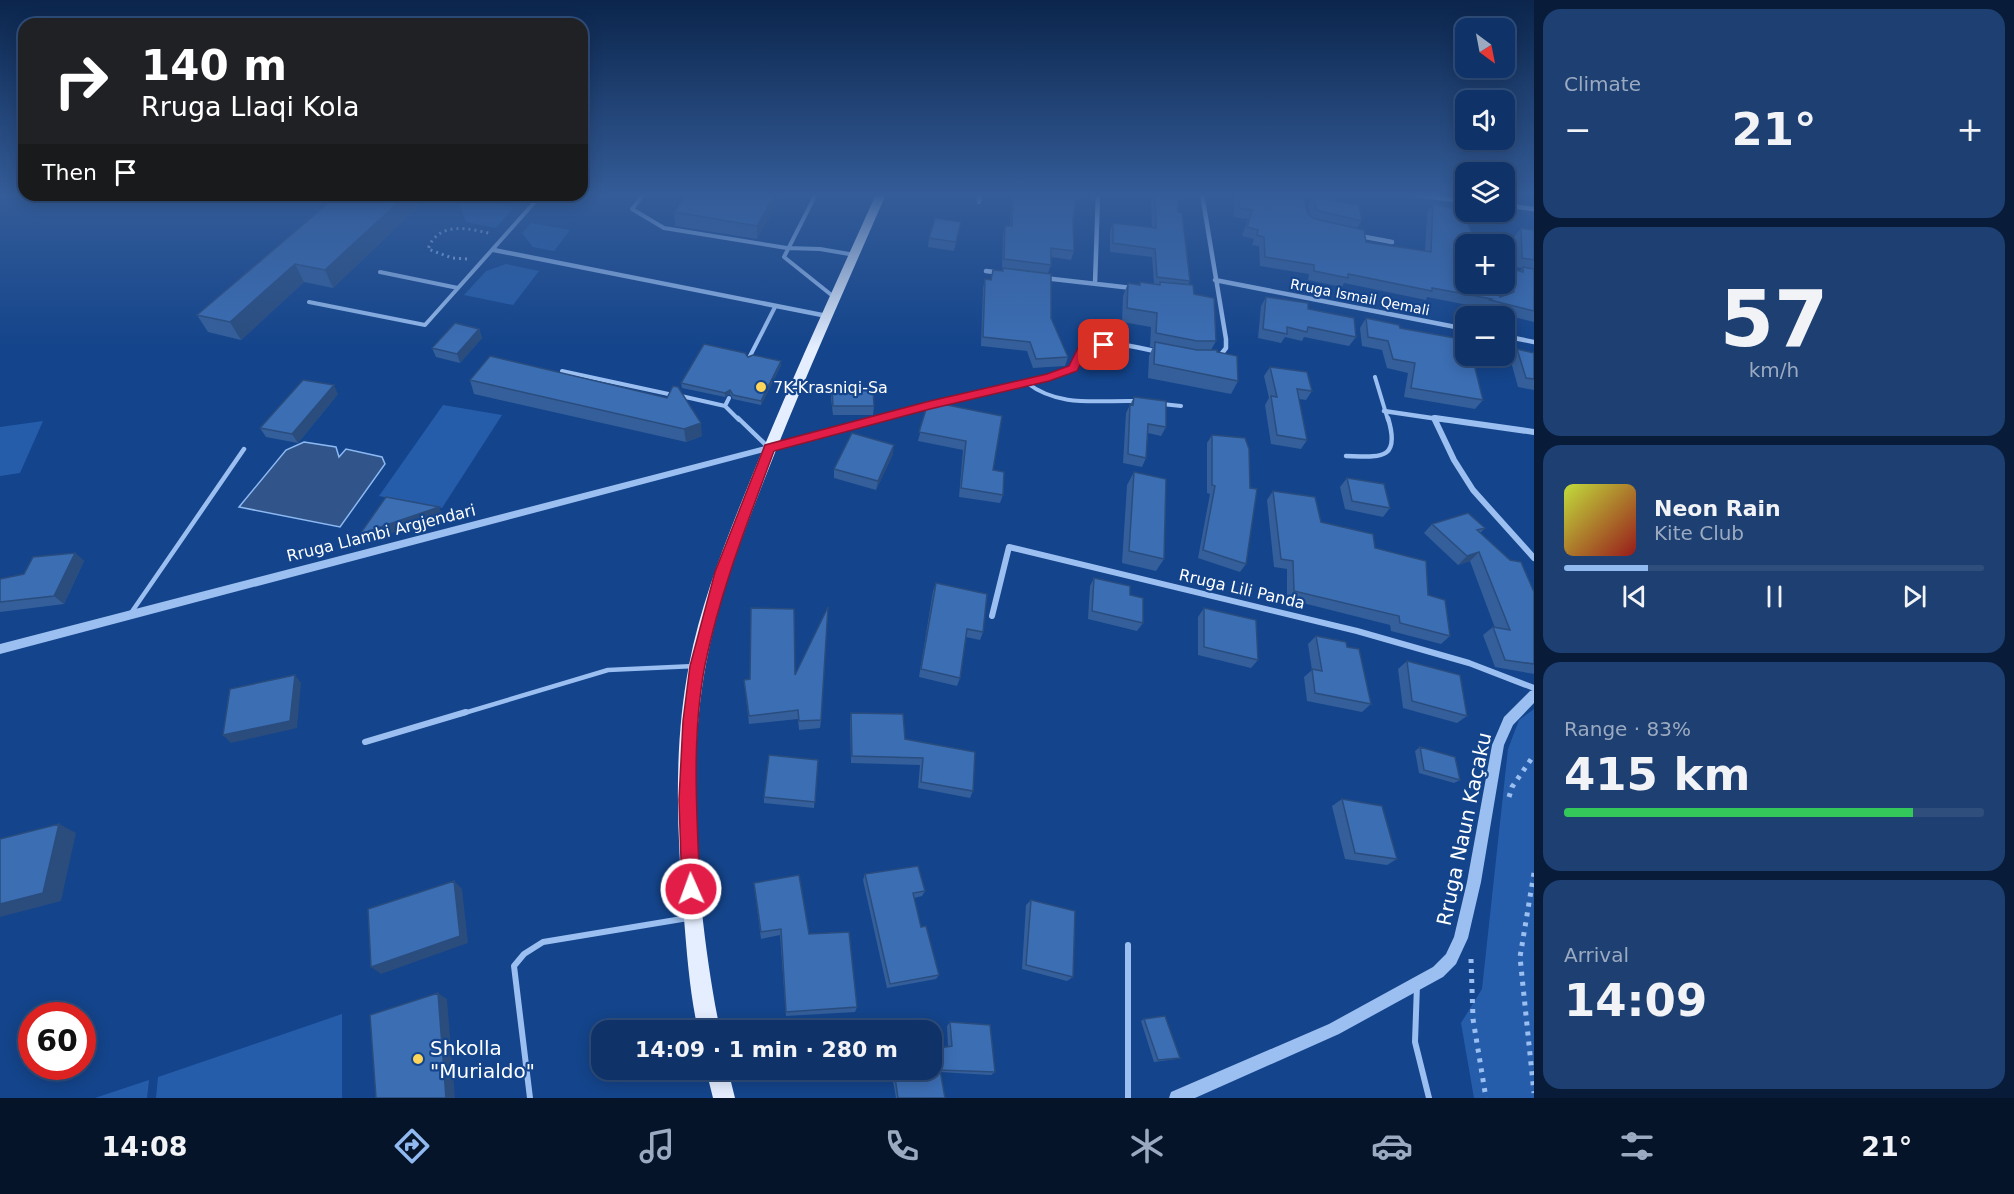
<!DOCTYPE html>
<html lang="en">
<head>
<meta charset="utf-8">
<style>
  :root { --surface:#0f3368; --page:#1d3f71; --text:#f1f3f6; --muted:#9baac0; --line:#2f4e7c; --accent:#90b9f0 }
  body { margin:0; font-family:"DejaVu Sans",sans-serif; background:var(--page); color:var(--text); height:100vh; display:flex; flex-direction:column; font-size:22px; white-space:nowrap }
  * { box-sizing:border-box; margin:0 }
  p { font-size:20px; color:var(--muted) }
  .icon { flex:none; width:33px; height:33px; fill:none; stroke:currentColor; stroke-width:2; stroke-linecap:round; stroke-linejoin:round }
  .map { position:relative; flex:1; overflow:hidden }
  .side { display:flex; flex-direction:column; gap:9px; padding:9px; background:#081c39; width:480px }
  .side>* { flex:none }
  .guide { position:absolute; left:18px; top:18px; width:570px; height:183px; border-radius:18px; box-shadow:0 3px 15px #0003,0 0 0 2px var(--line); background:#202124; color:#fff; overflow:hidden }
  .needle { width:39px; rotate:148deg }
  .tools { position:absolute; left:1455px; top:18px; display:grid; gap:12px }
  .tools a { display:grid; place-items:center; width:60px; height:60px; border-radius:12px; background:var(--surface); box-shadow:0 3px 15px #0003,0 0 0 2px var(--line); font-size:30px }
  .speed { position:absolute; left:18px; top:1002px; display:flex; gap:12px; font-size:30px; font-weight:700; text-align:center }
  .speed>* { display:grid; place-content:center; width:78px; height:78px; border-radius:50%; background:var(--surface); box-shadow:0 3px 15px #0003,0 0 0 2px var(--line); line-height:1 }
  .speed .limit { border:9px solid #d22; background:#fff; color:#111 }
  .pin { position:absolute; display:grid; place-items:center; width:51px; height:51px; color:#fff; margin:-26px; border-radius:12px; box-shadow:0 3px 9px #0006 }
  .me { position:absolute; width:66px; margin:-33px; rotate:358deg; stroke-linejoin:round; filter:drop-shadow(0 0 4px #0008) }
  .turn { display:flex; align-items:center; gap:21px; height:126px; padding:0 24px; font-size:27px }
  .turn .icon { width:78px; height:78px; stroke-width:2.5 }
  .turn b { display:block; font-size:42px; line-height:51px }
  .then { display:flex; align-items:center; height:57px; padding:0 24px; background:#0003; gap:12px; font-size:22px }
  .big { font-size:45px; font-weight:700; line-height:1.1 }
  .side .card { flex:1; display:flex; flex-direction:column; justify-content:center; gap:9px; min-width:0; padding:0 21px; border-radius:18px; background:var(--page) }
  .side .dial { align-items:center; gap:0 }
  .dial b { font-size:78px; line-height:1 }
  .song { display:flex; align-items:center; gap:18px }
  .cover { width:72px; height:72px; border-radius:9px; background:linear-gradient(135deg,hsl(70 70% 55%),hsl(0 70% 35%)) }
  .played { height:6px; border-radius:3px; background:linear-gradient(90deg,var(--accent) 20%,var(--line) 20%) }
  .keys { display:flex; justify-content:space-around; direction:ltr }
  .heat { display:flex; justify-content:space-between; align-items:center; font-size:33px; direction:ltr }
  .charge { height:9px; border-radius:4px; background:linear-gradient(90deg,#34c759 83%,var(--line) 0) }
  .trip { position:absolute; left:591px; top:1020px; width:351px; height:60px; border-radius:18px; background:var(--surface); box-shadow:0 3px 15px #0003,0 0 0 2px var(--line); font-weight:700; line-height:60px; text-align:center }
  .tabs { display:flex; height:96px; justify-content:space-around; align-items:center; background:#06142a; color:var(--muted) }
  .tabs .icon { width:42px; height:42px }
  .tabs .selected { color:var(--accent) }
  .tabs b { font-size:27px; color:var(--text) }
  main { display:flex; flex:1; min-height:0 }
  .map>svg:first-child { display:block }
  .green { fill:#265daa }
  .water { fill:#31558a; stroke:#8db9f3; stroke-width:1.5 }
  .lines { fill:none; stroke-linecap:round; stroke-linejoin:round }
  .path-far1 { stroke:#9bbff0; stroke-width:3; stroke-dasharray:2 4; stroke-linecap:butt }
  .path { stroke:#9bbff0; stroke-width:5; stroke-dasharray:4 6; stroke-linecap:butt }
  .service-far2 { stroke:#9bbff0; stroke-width:4 }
  .service-far1 { stroke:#9bbff0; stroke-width:4.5 }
  .service { stroke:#9bbff0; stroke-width:6 }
  .minor-far1 { stroke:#9bbff0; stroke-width:4.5 }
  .minor { stroke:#9bbff0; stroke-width:6 }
  .tertiary { fill:#9bbff0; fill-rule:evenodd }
  .primary { fill:#e4eeff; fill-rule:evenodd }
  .wall { fill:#345f9b }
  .shaded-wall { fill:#2a4d7e }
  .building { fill:#3c6eb4; stroke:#2a4d7e; stroke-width:1.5 }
  .route { fill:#e11d48; stroke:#92132f; stroke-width:1.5 }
  .poi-dot { fill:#ffd45a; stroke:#14448b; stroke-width:2 }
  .labels { text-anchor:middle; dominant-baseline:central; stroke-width:4.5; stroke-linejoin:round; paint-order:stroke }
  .far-street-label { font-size:14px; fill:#fff; stroke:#14448b }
  .poi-label { font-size:16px; fill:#fff; stroke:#14448b; text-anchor:start }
  .street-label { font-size:16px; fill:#fff; stroke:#14448b }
  .near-street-label { font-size:20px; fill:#fff; stroke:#14448b }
  .near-poi-label { font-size:20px; fill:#fff; stroke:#14448b; text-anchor:start }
</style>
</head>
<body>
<main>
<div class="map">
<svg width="1534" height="1098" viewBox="0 0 1534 1098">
  <rect width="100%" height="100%" fill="#14448b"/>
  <path class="green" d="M469 198 514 207 496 228 466 222 459 203Z
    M531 223 570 230 554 251 533 247 522 233Z
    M506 264 539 271 513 305 464 295 486 271Z
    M443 405 502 415 442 508 379 496Z
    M43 421 20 473 0 476V427Z
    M1534 709V1098H1474L1461 1023 1482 989 1508 749 1519 720Z
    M342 1014V1098H156L158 1077Z
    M149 1080 147 1098H95Z"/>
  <path class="water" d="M304 442 336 447 339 457 346 449 382 457 385 464 340 527 239 507 286 450Z"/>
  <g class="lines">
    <path class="path-far1" d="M467 259 452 258 428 249C438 221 469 228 492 234"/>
    <path class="path" d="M1509 797 1512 787 1534 755
      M1534 873 1520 957 1534 1093
      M1471 959 1473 1019 1486 1098"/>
    <path class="service-far2" d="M644 194 632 209 664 228 787 248 820 249 855 255
      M816 194 784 257 834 297
      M380 272 458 288
      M309 302 425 325 541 195
      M749 358 775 307
      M562 371 673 395
      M1375 377 1388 420
      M1027 383C1060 408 1097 400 1136 401
      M681 396 725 406
      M729 398 725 406 739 420
      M1162 404 1181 406"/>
    <path class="service-far1" d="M738 418 769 448
      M1346 456C1380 457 1401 461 1388 418
      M131 613 244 449
      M461 714 608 670 695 666"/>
    <path class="service" d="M365 742 466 712
      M1128 945V1098
      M1417 985 1415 1042 1429 1098
      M530 1098 514 966 524 954 543 942 688 918"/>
    <path class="minor-far1" d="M1202 194 1226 339V348L1219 357
      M1405 194 1466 201
      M979 202 980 194
      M1504 205 1534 209
      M1360 236 1392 242
      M494 250 827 316
      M986 271 1001 273
      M1044 278 1132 288
      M1215 280 1466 329
      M1095 284 1098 194
      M1504 336 1534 342
      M1384 411 1445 420
      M875 420 1027 383 1067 371 1073 368 1082 351C1105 337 1135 347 1159 352"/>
    <path class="minor" d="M1434 418 1454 460 1473 490 1534 558
      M1435 418 1534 432
      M772 447 881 418
      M992 616 1009 547 1357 631 1469 663 1534 688"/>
    <path class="tertiary" d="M769 445 774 448 772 450 0 654V644Z
      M1534 690V703L1513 725 1504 745 1481 882 1468 938 1456 964 1443 977 1339 1034 1195 1098H1169L1171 1092 1329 1024 1433 967 1446 954 1454 937 1467 882 1492 745 1504 717 1530 691Z"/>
    <path class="primary" d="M876 194H886C845 289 802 383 765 478 741 539 718 600 706 664 685 774 698 920 720 1030H698C690 994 687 956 684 918 677 834 673 748 689 665 701 602 726 540 750 481 789 384 833 290 876 194Z
      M706 1070H728L735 1098H713Z"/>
  </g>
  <path class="wall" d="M782 194 757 239 675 226 674 212Z
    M1012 194H1073L1074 251 1071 260 1051 257V265L1048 273 1051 318 1068 357 1065 366 1033 368 1027 351 981 346 983 288 985 279 991 280 993 270 1003 271V268H1002L1003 235 1005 226H1010Z
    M1151 194H1177L1178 212 1190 281 1188 285 1194 294 1216 341 1211 350 1217 352 1238 381 1231 394 1148 378 1149 356 1153 347H1150L1151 327 1122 322 1123 296 1128 283 1139 285 1140 282 1154 284 1152 257 1110 252V231L1113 223 1152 228Z
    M1235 194H1295L1308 214 1310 215 1308 206 1313 197 1362 221 1357 228 1366 242 1425 251 1427 213 1433 204 1500 297 1505 295 1502 284H1504V272L1508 268 1520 271 1522 268 1515 267 1514 237 1521 228 1534 230V322L1482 309 1483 308 1427 297 1426 300 1344 283 1342 287 1308 280 1309 274 1260 266 1259 246 1252 245 1254 239 1242 236 1248 219 1234 217Z
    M338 195H421L423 202 333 288 304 282 241 340 208 332 197 315Z
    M961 222 954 251 928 247 929 238Z
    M1266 297 1308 309 1356 337 1349 346 1304 337 1302 341 1285 337 1281 343 1258 338 1261 306Z
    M1366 318 1400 328 1483 400 1475 409 1404 397 1408 373 1387 368 1382 350 1362 346 1360 328Z
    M479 329 482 338 460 363 436 357 432 348Z
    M1517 349 1534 353V390L1518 387 1510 358Z
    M748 357 781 361V365L761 405 733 399 730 394 725 397 682 388 681 383Z
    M1270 367 1312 391 1306 400 1299 399 1307 440 1301 449 1271 444 1265 405 1269 398 1264 376Z
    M470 380 667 398 702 436 686 442 474 394Z
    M832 389 874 406 873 415H833L831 398Z
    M338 394 298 443 266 437 260 428Z
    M1134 397 1166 427 1161 436 1148 433 1146 458 1142 467 1123 463 1126 413Z
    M928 403 993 470 1003 495 1000 503 959 497 963 450 918 441Z
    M1212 435 1246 564 1240 572 1198 558 1210 494 1207 493V443Z
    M893 454 876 490 834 478V469Z
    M1134 472 1164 559 1156 571 1122 563 1127 485Z
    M1347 478 1390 508 1383 517 1345 509 1340 487Z
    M1273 491 1321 522 1375 548 1428 595 1450 636 1441 644 1391 631 1390 625 1287 599V569L1274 567 1267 500Z
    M1432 524 1485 528 1480 533 1534 592V674L1495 667 1483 635 1493 627 1495 628 1470 561 1458 565 1424 533Z
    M75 553 84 561 64 604 0 612V579L24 574Z
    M1094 578 1130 595 1143 623 1137 631 1088 619 1090 586Z
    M936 583 983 632 980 640 966 637 960 678 957 686 919 677 933 591Z
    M1204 608 1258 660 1251 668 1198 655V617Z
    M1316 636 1347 647 1371 704 1362 712 1307 701 1304 677 1312 670 1308 644Z
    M1407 661 1467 716 1457 723 1403 708 1398 669Z
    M795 675 821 720 820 728 799 730 798 719 749 724 744 680Z
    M851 713 905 739 973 791 970 798 918 788 920 765 851 763 850 720Z
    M1420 747 1460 780 1454 783 1419 773 1415 751Z
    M818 760 814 808 764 803V797Z
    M1342 799 1397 859 1387 865 1345 859 1332 806Z
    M865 874 925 891 922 896 914 898 921 927 939 975 936 979 887 988 863 880Z
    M754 883 809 934 857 1007 855 1012 786 1016 780 935 761 939Z
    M1031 900 1073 977 1067 981 1022 969 1026 905Z
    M1144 1019 1180 1058 1176 1059 1154 1062 1141 1021Z
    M950 1022 995 1072 991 1075 940 1072 945 1098H896L891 1070H932L948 1047 947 1026Z"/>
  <path class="shaded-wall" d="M775 194H782L757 239V226Z
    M406 195H421L423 202 333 288 325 270Z
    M295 264 304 282 241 340 230 322Z
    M479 329 482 338 460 363 457 354Z
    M781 361V365L761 405V401Z
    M334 385 338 394 298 443 292 434Z
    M730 390V394L725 397V393Z
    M701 423 702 436 686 442 684 429Z
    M894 445 893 454 876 490 878 481Z
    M439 507 443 516 365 542 360 534Z
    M1479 552 1470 561 1458 565 1467 556Z
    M75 553 84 561 64 604 54 596Z
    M295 675 301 683 297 728 231 743 223 735Z
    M59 824 76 833 61 901 0 917V904Z
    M454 881 462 889 468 943 381 974 371 967Z
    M438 993 447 999 455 1098H446Z"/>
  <path class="building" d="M687 194H775L757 226 674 212Z
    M1013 194H1073V199H1076L1073 220 1074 251 1051 248V265L1004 259 1005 226H1012Z
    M1155 194H1177L1178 212 1182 213 1190 281 1157 277 1155 249 1113 243V223L1156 228Z
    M1239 194H1295L1303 196 1308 214 1315 219 1364 230 1366 242 1431 252 1433 204 1461 210 1477 244H1466V284H1494L1500 297 1514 292 1508 268 1523 272V267L1534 269V311L1490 300 1492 299 1432 288V291L1348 274V278L1314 271V265L1265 257 1264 237 1257 235 1258 230 1247 227 1252 210 1239 208Z
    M338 195H406L325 270 295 264 230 322 197 315Z
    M1313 197 1359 205 1362 221 1319 211 1316 209Z
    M935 218 961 222 956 242 929 238Z
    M1521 228 1534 230V260L1522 258Z
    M1003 268 1051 274V318L1068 357 1036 359 1030 342 983 337 985 279 991 280 993 270 1003 271Z
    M1140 282 1160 285V282L1193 285 1194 294 1214 298 1216 341H1197L1156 333 1157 313 1127 308 1128 283 1140 285Z
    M1266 297 1308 303V309L1354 318 1356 337 1308 327 1307 332 1287 327V334L1263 329Z
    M1366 318 1399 325 1400 328 1466 340V356H1472L1483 400 1411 388 1415 363 1393 359 1388 341 1368 337Z
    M455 323 479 329 457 354 432 348Z
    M1155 342 1197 350H1217V352L1237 356 1238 381 1154 364Z
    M704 344 745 353 748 357 753 355 781 361 761 401 733 395 730 390 725 393 681 383Z
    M1517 349 1534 353V379L1526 378Z
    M490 356 667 398 673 386 678 387 701 423 684 429 470 380Z
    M1270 367 1307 372 1312 391 1297 389 1307 440 1277 435 1271 396 1277 397Z
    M303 380 334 385 292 434 260 428Z
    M832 389H873L874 406H833Z
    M1134 397 1166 401V427L1148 424 1146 458 1128 454 1130 404 1133 405Z
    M932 402 1002 416 993 470 1004 472 1003 495 961 488 966 441 919 432 928 403Z
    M852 433 894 445 878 481 834 469Z
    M1212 435 1245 438 1249 449 1250 488 1257 489 1246 564 1203 550 1215 486 1212 485Z
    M1134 472 1166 479 1164 559 1129 551Z
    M1347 478 1384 484 1390 508 1352 501Z
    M1273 491 1315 497 1321 522 1373 534 1375 548 1426 561 1428 595 1445 600 1450 636 1400 623 1399 616 1294 591 1293 561 1281 559Z
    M386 497 439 507 360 534Z
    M1468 513 1485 528 1477 530 1510 560 1521 562 1534 592V664L1505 660 1493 627 1510 630 1479 552 1467 556 1432 524Z
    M75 553 54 596 0 602V579L24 574 33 557Z
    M1094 578 1130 586V595L1143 598V623L1092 611Z
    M936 583 987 594 983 632 967 629 960 678 921 669Z
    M828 607 821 720 799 721 798 710 749 716 744 680 750 679 751 608 794 609 795 675Z
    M1204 608 1256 620 1258 660 1204 647Z
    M1316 636 1346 642 1347 647 1359 649 1371 704 1315 693 1312 669 1322 671Z
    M1407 661 1460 675 1467 716 1412 701Z
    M295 675 290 721 223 735 230 689Z
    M851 713 903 714 905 739 975 752 973 791 921 782 923 758 852 756Z
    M1420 747 1455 757 1460 780 1424 770Z
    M769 755 818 760 815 802 764 797Z
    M1342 799 1382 806 1397 859 1355 853Z
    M59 824 43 893 0 904V839Z
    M918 866 925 891 913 893 921 927 926 926 939 975 890 984 865 874Z
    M799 875 809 934 849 932 857 1007 786 1012 781 929 761 932 754 883Z
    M454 881 460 936 371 967 368 909Z
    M1031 900 1075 911 1073 977 1026 965Z
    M438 993 446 1098H376L370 1015Z
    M1165 1016 1180 1058 1158 1060 1144 1019Z
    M950 1022 990 1025 995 1072 940 1070 945 1098H898L894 1070H932V1049L952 1046Z"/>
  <linearGradient id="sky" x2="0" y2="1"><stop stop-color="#0b254c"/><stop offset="0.56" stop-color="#345c98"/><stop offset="1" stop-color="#345c98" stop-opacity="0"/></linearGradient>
  <rect width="1534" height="348" fill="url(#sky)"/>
  <path class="route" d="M1104 341 1108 342V348L1086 353 1077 371 1049 381 930 409 774 451C748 521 720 591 705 665 691 737 697 817 700 889L698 896 691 898 685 896 682 889 679 800 683 721 690 666 715 572 765 445 930 401 1047 374 1069 366 1078 348Z"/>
  <g class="poi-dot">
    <circle cx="761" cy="387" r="6"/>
    <circle cx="418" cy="1059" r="6"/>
  </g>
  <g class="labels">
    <g class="far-street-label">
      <text transform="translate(1360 297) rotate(11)">Rruga Ismail Qemali</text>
    </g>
    <g class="poi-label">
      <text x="773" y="387">7K-Krasniqi-Sa</text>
    </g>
    <g class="street-label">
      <text transform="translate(381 533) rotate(-14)">Rruga Llambi Argjendari</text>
      <text transform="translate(1242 589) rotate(13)">Rruga Lili Panda</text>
    </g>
    <g class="near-street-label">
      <text transform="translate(1464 829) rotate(-78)">Rruga Naun Kaçaku</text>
    </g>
    <g class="near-poi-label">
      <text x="430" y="1048">Shkolla<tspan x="430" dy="23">"Murialdo"</tspan></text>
    </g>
  </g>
</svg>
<div class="tools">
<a><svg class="needle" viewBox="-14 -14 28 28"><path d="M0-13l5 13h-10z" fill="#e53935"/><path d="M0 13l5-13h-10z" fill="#9baac0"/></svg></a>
<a><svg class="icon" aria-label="sound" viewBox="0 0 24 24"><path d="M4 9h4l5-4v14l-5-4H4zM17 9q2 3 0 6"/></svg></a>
<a><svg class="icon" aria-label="layers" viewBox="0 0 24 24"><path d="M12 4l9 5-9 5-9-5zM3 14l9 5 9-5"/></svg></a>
<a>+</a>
<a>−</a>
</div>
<div class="speed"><div class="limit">60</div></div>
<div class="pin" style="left:1104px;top:345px;background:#d93025"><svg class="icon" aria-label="arrive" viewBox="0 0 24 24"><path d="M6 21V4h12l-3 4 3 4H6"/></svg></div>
<svg class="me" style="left:691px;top:889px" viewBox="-20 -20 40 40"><circle r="17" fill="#e11d48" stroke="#fff" stroke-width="3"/><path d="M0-11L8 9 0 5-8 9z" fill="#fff"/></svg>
<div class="trip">14:09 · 1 min · 280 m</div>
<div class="guide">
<div class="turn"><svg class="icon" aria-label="right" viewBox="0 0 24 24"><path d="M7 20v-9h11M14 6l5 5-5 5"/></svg><div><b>140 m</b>Rruga Llaqi Kola</div></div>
<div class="then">Then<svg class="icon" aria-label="arrive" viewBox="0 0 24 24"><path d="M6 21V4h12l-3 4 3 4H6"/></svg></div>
</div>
</div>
<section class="side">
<div class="card"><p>Climate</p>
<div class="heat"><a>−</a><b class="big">21°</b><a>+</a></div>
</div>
<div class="card dial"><b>57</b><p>km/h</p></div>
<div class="card">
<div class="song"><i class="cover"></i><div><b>Neon Rain</b><p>Kite Club</p></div></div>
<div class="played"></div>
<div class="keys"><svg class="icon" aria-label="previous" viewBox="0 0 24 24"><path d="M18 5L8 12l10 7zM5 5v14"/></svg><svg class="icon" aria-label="pause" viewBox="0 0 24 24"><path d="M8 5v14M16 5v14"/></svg><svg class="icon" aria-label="next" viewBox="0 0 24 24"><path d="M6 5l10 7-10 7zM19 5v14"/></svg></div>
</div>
<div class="card"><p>Range · 83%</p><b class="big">415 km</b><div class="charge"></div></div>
<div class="card"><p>Arrival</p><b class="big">14:09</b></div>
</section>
</main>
<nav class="tabs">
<b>14:08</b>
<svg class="icon selected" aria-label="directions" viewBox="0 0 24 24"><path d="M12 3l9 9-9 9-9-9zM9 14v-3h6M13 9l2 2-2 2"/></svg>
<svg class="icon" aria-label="music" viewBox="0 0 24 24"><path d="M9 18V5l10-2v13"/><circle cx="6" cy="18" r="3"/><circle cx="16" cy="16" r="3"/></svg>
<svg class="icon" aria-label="phone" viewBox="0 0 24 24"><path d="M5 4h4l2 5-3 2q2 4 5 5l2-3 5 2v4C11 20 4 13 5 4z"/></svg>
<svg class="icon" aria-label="climate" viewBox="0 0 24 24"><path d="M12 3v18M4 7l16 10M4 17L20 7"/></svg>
<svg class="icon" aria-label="car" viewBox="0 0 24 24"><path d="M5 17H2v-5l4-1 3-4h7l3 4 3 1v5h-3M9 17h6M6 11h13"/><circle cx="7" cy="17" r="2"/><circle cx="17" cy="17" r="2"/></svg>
<svg class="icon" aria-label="filters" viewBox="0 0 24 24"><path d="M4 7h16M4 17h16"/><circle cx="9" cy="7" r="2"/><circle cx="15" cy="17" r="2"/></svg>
<b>21°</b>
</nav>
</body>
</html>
